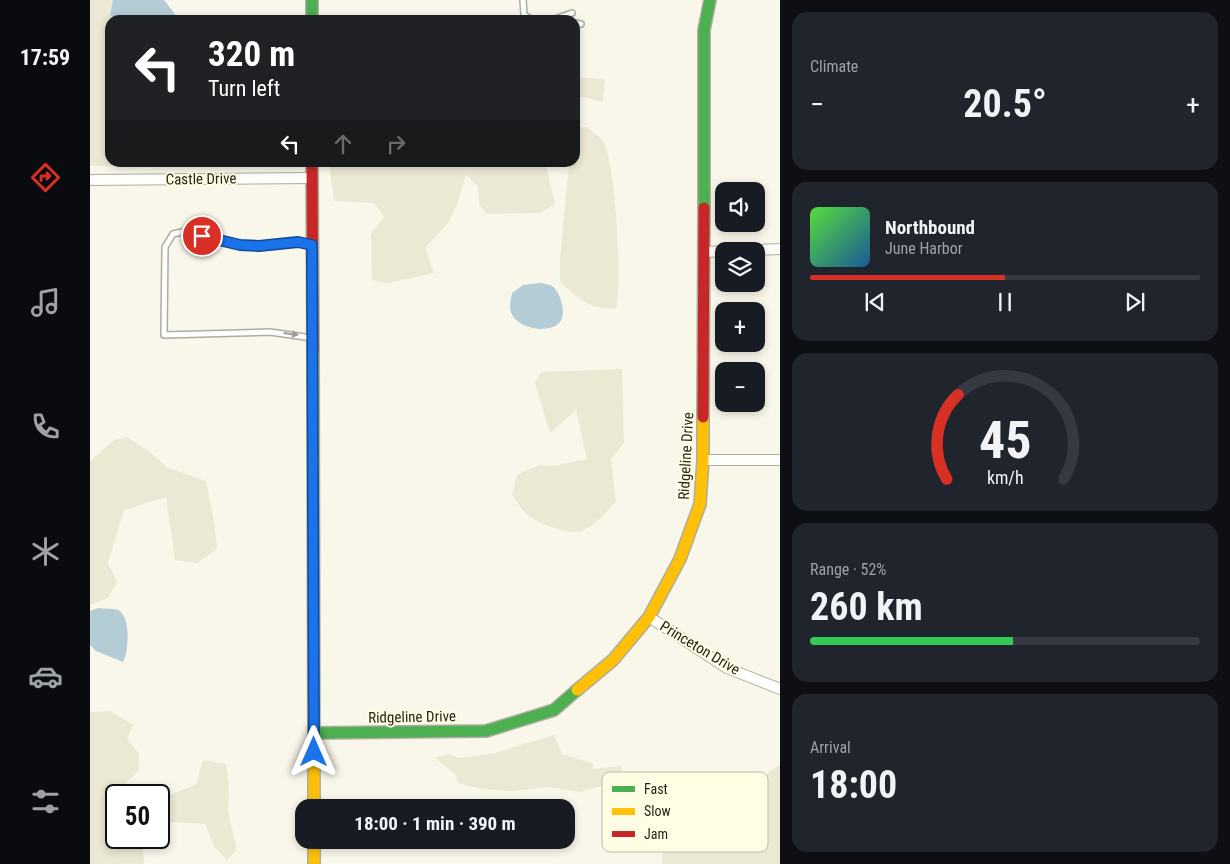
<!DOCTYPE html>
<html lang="en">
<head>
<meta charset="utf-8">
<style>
  :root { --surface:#171b24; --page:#20242c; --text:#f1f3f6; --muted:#9ea1a6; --line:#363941; --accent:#d93025 }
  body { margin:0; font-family:"Roboto Condensed",sans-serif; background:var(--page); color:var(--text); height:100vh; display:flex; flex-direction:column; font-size:19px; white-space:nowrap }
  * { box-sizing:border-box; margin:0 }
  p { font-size:16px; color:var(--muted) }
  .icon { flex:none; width:28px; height:28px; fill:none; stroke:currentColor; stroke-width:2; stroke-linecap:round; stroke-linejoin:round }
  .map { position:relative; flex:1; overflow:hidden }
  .panel { display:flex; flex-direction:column; gap:12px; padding:12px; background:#0d0f14; width:450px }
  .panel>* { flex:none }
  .banner { position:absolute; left:15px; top:15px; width:475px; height:152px; border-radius:15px; box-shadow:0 2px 8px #0003; background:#202124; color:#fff; overflow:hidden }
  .fabs { position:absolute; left:625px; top:182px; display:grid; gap:10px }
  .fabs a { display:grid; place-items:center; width:50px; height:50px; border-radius:10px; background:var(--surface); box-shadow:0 2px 8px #0003; font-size:25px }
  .speed { position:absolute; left:15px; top:784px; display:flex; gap:10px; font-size:25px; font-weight:700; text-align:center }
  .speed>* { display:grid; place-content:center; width:65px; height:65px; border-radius:50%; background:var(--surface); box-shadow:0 2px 8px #0003; line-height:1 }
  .speed .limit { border:2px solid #111; border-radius:8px; background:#fff; color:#111 }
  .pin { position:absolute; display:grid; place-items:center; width:42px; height:42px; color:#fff; margin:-21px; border:2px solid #fff; border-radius:50%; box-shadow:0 1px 5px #0007 }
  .me { position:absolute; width:55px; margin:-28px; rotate:0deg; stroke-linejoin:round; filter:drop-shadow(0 0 4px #0008) }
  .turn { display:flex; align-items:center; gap:18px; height:105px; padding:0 20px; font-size:22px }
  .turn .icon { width:65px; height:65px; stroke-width:2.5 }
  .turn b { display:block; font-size:35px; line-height:42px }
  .lanes { display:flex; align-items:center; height:48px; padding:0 20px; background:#0003; justify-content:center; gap:25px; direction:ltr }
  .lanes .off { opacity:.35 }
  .big { font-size:38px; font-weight:700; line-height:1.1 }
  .panel .tile { flex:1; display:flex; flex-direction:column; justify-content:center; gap:8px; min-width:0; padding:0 18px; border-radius:15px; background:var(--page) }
  .panel .dial { align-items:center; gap:0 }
  .dial svg { height:130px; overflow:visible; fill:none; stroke:var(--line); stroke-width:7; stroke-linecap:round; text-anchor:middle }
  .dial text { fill:var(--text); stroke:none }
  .song { display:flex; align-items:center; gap:15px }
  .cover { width:60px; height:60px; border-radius:8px; background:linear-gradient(135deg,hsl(110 70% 55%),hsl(210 70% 35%)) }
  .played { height:5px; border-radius:2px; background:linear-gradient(90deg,var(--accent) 50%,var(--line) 50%) }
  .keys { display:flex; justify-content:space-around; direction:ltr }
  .heat { display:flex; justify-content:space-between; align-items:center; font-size:28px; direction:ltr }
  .charge { height:8px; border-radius:4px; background:linear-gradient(90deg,#34c759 52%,var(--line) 0) }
  .trip { position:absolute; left:205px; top:799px; width:280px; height:50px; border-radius:15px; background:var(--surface); box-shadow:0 2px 8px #0003; font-weight:700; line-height:50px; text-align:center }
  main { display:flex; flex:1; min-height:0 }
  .dock { display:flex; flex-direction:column; width:90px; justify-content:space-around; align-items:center; background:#090b0e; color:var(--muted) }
  .dock .icon { width:35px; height:35px }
  .dock .active { color:var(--accent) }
  .dock b { font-size:22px; color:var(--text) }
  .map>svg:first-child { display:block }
  .green { fill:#ebe9d4 }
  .water { fill:#b4ccd5 }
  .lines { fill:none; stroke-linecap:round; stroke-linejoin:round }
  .lane-casing { stroke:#aeada2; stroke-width:8 }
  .street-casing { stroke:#aeada2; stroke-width:12 }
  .fast-casing { stroke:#aeada2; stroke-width:14 }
  .slow-casing { stroke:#aeada2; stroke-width:14 }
  .jam-casing { stroke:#aeada2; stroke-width:14 }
  .lane { stroke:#fefefc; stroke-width:5 }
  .street { stroke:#fefefc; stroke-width:10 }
  .fast { stroke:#4caf50; stroke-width:11 }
  .slow { stroke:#ffc107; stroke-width:11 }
  .jam { stroke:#c62828; stroke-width:11 }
  .oneway { fill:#9d9d98 }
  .route-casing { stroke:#114b97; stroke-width:12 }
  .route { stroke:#1a73e8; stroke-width:9 }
  .labels { text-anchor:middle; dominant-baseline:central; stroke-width:4; stroke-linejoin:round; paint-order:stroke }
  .street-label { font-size:15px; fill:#27261d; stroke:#fffde3 }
  .key { fill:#fffde3; stroke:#bebca8; stroke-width:1 }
  .key-label { font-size:14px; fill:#27261d }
</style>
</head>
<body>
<main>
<nav class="dock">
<b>17:59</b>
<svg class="icon active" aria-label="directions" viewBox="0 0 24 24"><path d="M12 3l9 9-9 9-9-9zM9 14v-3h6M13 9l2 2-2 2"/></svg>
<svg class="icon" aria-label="music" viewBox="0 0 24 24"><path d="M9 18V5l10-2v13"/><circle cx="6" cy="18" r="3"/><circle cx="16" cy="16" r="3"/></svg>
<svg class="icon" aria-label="phone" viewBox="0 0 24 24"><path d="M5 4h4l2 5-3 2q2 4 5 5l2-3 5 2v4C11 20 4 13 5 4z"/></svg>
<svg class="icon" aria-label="climate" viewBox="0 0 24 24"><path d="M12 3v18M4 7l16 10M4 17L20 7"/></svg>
<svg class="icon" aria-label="car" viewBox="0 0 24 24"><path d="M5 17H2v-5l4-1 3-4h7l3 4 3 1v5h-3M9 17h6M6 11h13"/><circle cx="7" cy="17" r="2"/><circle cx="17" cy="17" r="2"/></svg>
<svg class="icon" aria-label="filters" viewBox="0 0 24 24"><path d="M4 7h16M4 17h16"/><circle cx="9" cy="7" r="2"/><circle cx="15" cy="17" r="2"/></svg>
</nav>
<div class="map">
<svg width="690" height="864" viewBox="0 0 690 864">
  <rect width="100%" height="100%" fill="#f9f7e9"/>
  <path class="green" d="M0 0H23L20 15 26 20H20V162H78L79 165 0 166Z
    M485 77 515 79 513 102 485 95Z
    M497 127C501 131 508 135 512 140 526 157 532 284 526 308 501 311 488 298 470 282V260L479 163 485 162V128Z
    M239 163H453L456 166 465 204 450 213 397 214 389 205 388 186 376 175 367 205 358 223 335 248 344 273 298 283 282 280 281 234 294 217 284 203 244 201Z
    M532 369 534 443 521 459 526 502C516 512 501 531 486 532 475 533 448 523 439 516 432 511 427 502 422 495L427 475 450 465 463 466 497 459 486 410 460 433 445 383 451 372Z
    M37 437 60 452 78 468 116 481 124 521 127 549 107 563 85 560 76 497 34 510 18 563 27 582 18 598 0 605V461L23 441Z
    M20 711 43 725 37 739 49 754V770L21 797 26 798V838H52L54 864H0V712Z
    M464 735 472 754 504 764 502 769 531 766 534 780 489 792 459 787 421 791 392 789 368 783 366 775 345 758 358 754 370 758 405 753Z
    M113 760 136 764 139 787 138 812 147 850 137 860 124 846 115 824 69 821V800L106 784Z
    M690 765V864H572V779L664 783 686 767Z"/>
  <path class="water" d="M23 0H74L85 14 86 20H26L20 15Z
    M450 283C454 284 459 284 462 286 471 292 478 316 468 324 456 334 426 328 421 312 419 306 421 299 422 293L433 285Z
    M8 608C14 609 23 608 28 610 41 616 39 651 33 662L6 651 0 645V611Z"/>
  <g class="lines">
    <defs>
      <path id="lane" d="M433 0 434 15 443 20
        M462 20 482 13
        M485 23 491 24
        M222 245 208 242 169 246 151 245 96 231 83 234 75 247 74 335 180 332 222 338"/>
      <path id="street" d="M0 180 222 178
        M614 252 690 249
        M613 460H690
        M559 617 637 668 690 689"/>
      <path id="fast" d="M222 0V20
        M614 208V30L620 0
        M224 733 396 731 464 710 487 690"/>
      <path id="slow" d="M223 351 224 808
        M487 690 523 660 559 617 590 559 610 504 613 460V417
        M224 840V864"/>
      <path id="jam" d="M222 162 223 351
        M613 417 614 208"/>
    </defs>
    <use href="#lane" class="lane-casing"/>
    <use href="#street" class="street-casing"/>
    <use href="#fast" class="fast-casing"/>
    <use href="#slow" class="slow-casing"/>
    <use href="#jam" class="jam-casing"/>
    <use href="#lane" class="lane"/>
    <use href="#street" class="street"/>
    <use href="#fast" class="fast"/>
    <use href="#slow" class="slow"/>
    <use href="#jam" class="jam"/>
  </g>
  <defs><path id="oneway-solid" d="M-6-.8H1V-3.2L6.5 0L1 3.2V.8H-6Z" transform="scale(1.25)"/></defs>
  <use class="oneway" href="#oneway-solid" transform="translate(201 334) rotate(7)"/>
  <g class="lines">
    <defs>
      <path id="route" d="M112 236 150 245 169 246 208 242 222 245 224 752"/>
    </defs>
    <use href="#route" class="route-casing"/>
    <use href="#route" class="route"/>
  </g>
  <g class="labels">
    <g class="street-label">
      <text transform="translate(111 179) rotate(-1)">Castle Drive</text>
      <text transform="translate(596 456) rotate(-87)">Ridgeline Drive</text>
      <text transform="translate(610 648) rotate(31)">Princeton Drive</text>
      <text transform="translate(322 717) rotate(-1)">Ridgeline Drive</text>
    </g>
  </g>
  <rect x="512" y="772" width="166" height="80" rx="8" class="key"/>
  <rect x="522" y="786" width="23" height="6" fill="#4caf50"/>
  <rect x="522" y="808" width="23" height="7" fill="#ffc107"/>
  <rect x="522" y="831" width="23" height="6" fill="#c62828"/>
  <g class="key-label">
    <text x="554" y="794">Fast</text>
    <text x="554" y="816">Slow</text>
    <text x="554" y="839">Jam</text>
  </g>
</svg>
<div class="fabs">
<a><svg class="icon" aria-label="sound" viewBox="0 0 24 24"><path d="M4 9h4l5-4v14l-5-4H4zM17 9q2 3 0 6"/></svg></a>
<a><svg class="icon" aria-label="layers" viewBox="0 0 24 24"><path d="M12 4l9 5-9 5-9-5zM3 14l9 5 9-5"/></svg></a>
<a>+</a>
<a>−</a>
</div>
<div class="speed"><div class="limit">50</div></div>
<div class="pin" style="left:112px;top:236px;background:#d93025"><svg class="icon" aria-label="arrive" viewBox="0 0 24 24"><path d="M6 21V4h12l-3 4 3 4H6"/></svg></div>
<svg class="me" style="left:224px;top:752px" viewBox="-20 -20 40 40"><path d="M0-17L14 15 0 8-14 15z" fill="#1a73e8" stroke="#fff" stroke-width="4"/></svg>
<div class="trip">18:00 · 1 min · 390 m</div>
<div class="banner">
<div class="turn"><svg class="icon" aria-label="left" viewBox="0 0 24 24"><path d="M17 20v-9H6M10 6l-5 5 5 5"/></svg><div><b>320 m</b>Turn left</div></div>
<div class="lanes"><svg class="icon" aria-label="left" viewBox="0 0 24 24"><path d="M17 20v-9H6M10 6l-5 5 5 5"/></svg><svg class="icon off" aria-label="ahead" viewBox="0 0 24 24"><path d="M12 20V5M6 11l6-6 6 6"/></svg><svg class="icon off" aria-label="right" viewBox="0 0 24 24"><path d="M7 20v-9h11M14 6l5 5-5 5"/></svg></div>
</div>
</div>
<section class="panel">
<div class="tile"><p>Climate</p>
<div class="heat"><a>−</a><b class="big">20.5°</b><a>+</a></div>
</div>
<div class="tile">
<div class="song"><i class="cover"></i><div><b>Northbound</b><p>June Harbor</p></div></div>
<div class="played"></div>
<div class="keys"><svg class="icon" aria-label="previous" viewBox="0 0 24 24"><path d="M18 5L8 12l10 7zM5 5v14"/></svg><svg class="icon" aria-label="pause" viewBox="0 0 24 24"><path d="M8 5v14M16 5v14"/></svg><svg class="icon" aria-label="next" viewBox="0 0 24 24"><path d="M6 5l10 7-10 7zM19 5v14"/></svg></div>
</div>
<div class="tile dial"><svg viewBox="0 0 100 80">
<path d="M14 69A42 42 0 1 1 86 69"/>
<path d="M14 69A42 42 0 0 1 21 17" stroke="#d93025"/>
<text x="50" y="56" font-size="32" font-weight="700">45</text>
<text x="50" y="72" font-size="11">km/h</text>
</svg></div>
<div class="tile"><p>Range · 52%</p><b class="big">260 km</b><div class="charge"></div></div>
<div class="tile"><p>Arrival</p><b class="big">18:00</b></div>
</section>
</main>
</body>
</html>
